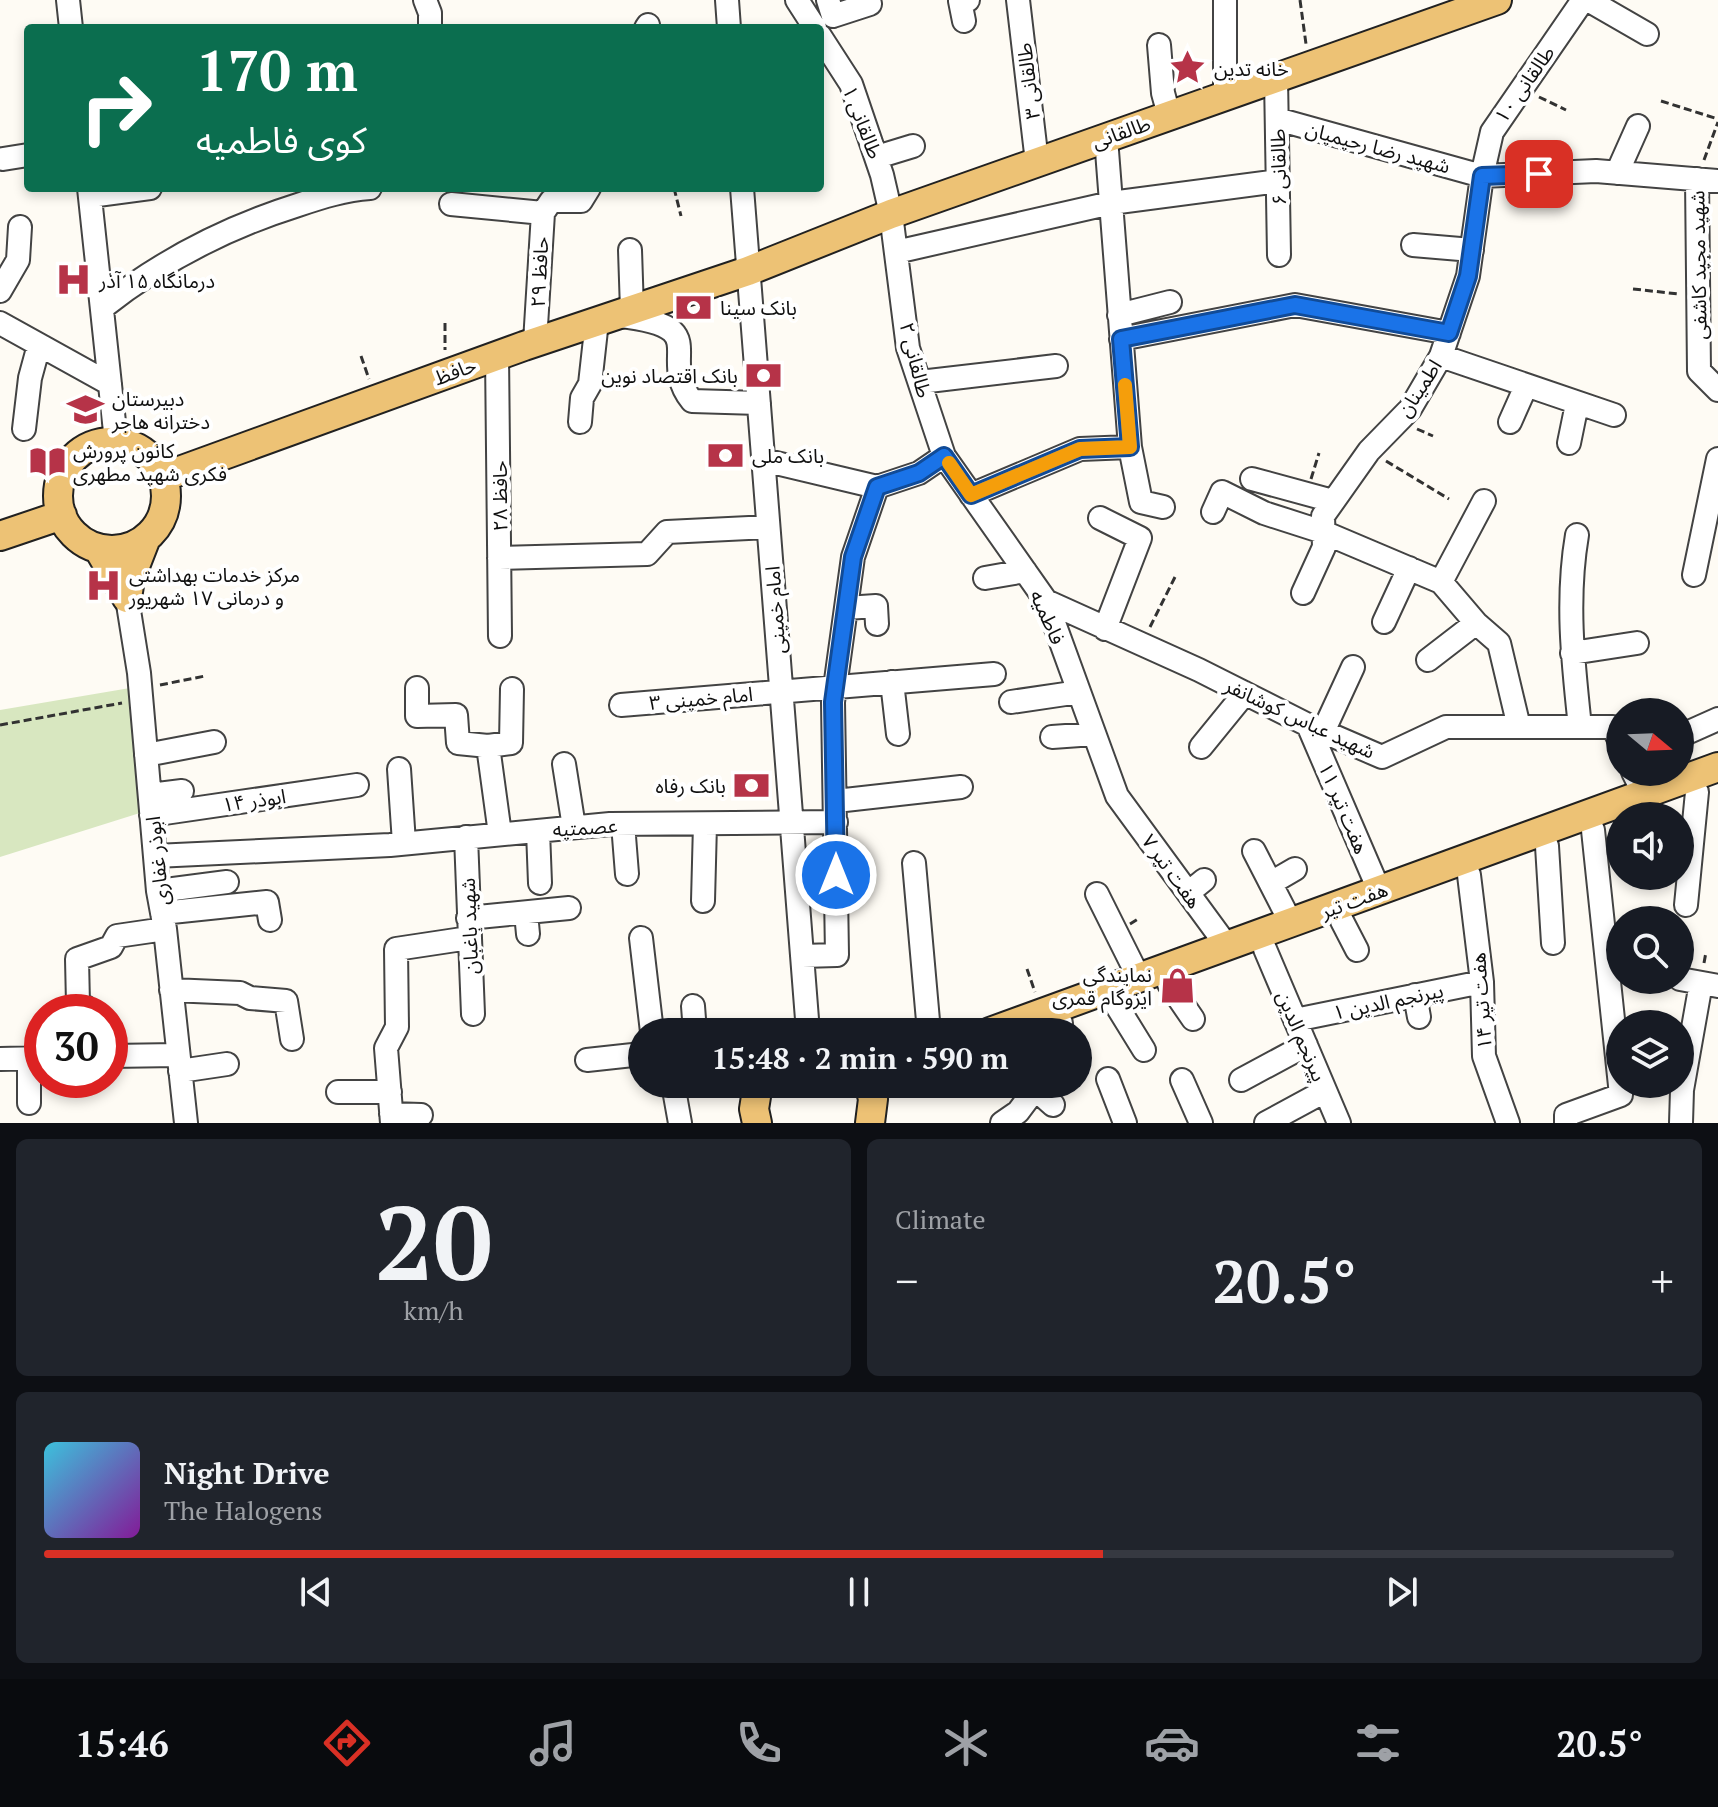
<!DOCTYPE html>
<html lang="en">
<head>
<meta charset="utf-8">
<style>
  :root { --surface:#171b24; --page:#20242c; --text:#f1f3f6; --muted:#9ea1a6; --line:#363941; --accent:#d93025 }
  body { margin:0; font-family:"PT Serif","Noto Sans Arabic",serif; background:var(--page); color:var(--text); height:100vh; display:flex; flex-direction:column; font-size:30px; white-space:nowrap }
  * { box-sizing:border-box; margin:0 }
  p { font-size:26px; color:var(--muted) }
  .icon { flex:none; width:44px; height:44px; fill:none; stroke:currentColor; stroke-width:2; stroke-linecap:round; stroke-linejoin:round }
  .map { position:relative; height:1123px; overflow:hidden }
  .side { display:flex; flex-direction:column; gap:16px; padding:16px; background:#0d0f14; flex:1 }
  .side>* { flex:none }
  .guide { position:absolute; left:24px; top:24px; width:800px; height:168px; border-radius:8px; box-shadow:0 4px 12px #0003; background:#0b6e4f; color:#fff; overflow:hidden }
  .needle { width:52px; rotate:109deg }
  .controls { position:absolute; left:1606px; top:698px; display:grid; gap:16px }
  .controls a { display:grid; place-items:center; width:88px; height:88px; border-radius:50%; background:var(--surface); box-shadow:0 4px 12px #0003; font-size:40px }
  .speed { position:absolute; left:24px; top:994px; display:flex; gap:16px; font-size:40px; font-weight:700; text-align:center }
  .speed>* { display:grid; place-content:center; width:104px; height:104px; border-radius:50%; background:var(--surface); box-shadow:0 4px 12px #0003; line-height:1 }
  .speed .limit { border:12px solid #d22; background:#fff; color:#111 }
  .pin { position:absolute; display:grid; place-items:center; width:68px; height:68px; color:#fff; margin:-34px; border-radius:16px; box-shadow:0 4px 12px #0006 }
  .me { position:absolute; width:88px; margin:-44px; rotate:0deg; stroke-linejoin:round; filter:drop-shadow(0 0 6px #0008) }
  .turn { display:flex; align-items:center; gap:28px; height:168px; padding:0 40px; font-size:36px }
  .turn .icon { width:104px; height:104px; stroke-width:2.5 }
  .turn b { display:block; font-size:56px; line-height:68px }
  .big { font-size:60px; font-weight:700; line-height:1.1 }
  .side .card { flex:1; display:flex; flex-direction:column; justify-content:center; gap:12px; min-width:0; padding:0 28px; border-radius:12px; background:var(--page) }
  .side .dial { align-items:center; gap:0 }
  .dial b { font-size:104px; line-height:1 }
  .song { display:flex; align-items:center; gap:24px }
  .cover { width:96px; height:96px; border-radius:12px; background:linear-gradient(135deg,hsl(190 70% 55%),hsl(290 70% 35%)) }
  .played { height:8px; border-radius:4px; background:linear-gradient(90deg,var(--accent) 65%,var(--line) 65%) }
  .keys { display:flex; justify-content:space-around; direction:ltr }
  .heat { display:flex; justify-content:space-between; align-items:center; font-size:44px; direction:ltr }
  .side .tiles { flex:1; display:grid; gap:16px; grid-template-columns:1fr 1fr }
  .card:last-child { grid-column:span 2 }
  .trip { position:absolute; left:628px; top:1018px; width:464px; height:80px; border-radius:40px; background:var(--surface); box-shadow:0 4px 12px #0003; font-weight:700; line-height:80px; text-align:center }
  .menu { display:flex; height:128px; justify-content:space-around; align-items:center; background:#090b0e; color:var(--muted) }
  .menu .icon { width:56px; height:56px }
  .menu .active { color:var(--accent) }
  .menu b { font-size:36px; color:var(--text) }
  .map>svg:first-child { display:block }
  .green { fill:#d8e7c0 }
  .lines { fill:none; stroke-linecap:round; stroke-linejoin:round }
  .minor-casing { stroke:#434343; stroke-width:26 }
  .major-casing { stroke:#212121; stroke-width:32 }
  .path { stroke:#323232; stroke-width:3; stroke-dasharray:8 4; stroke-linecap:butt }
  .minor { stroke:#fff; stroke-width:22 }
  .major { stroke:#edc275; stroke-width:28 }
  .route-casing { stroke:#114b97; stroke-width:20 }
  .route { stroke:#1a73e8; stroke-width:14 }
  .slow { stroke:#f59e0b; stroke-width:14 }
  .labels { text-anchor:middle; dominant-baseline:central; stroke-width:8; stroke-linejoin:round; paint-order:stroke }
  .poi-label { font-size:20px; fill:#101010; stroke:#fff; text-anchor:start }
  .street-label { font-size:20px; fill:#101010; stroke:#fff }
</style>
</head>
<body>
<div class="map">
<svg width="1718" height="1123" viewBox="0 0 1718 1123">
  <rect width="100%" height="100%" fill="#fefbf4"/>
  <path class="green" d="M130 688 143 812 0 857V710Z"/>
  <g class="lines">
    <defs>
      <path id="minor" d="M68 0 71 28
        M425 0 430 13V28
        M727 0 729 28
        M797 0 815 28
        M828 0 833 16 870 4 869 0
        M1018 0 1037 162
        M1225 0V96
        M1588 0 1647 34
        M964 21 960 1 968 0
        M646 28 648 25
        M820 36 851 84 882 175 891 214 908 348 944 456 1046 601 1117 796 1227 946
        M1159 45 1163 93 1169 115
        M1276 78 1279 255
        M1277 119 1482 176 1596 171 1718 181
        M1106 138 1130 447 1141 502 1163 507
        M877 157 913 146
        M3 159 28 155
        M1617 173 1638 126
        M1697 179 1699 371 1718 390
        M89 188 116 441
        M742 188 808 1032
        M90 196 150 188
        M451 204 543 213
        M1413 245 1472 250
        M630 250 632 310
        M896 252 1111 203 1279 181
        M0 291 18 260 20 227
        M102 308C161 261 225 228 298 205 322 197 344 190 370 188
        M1119 315 1170 302
        M620 316C717 327 656 356 692 401L759 403
        M0 323 110 384
        M1121 339 1295 305 1449 333
        M535 342 543 213 551 201H581L589 188
        M497 355 500 636
        M1441 356 1614 415
        M920 382 1056 366
        M580 422 582 398 590 384 597 321
        M1510 422 1526 386
        M24 429 30 378 39 345
        M1569 443 1577 404
        M763 460 877 487
        M1252 479 1333 501
        M877 487 919 473 944 456
        M971 495 1080 449 1130 447
        M1213 512 1222 492 1264 513 1323 532 1441 582 1476 623 1499 643 1519 727
        M1100 518 1140 538 1105 629
        M1577 535C1566 600 1573 662 1580 727
        M499 558 647 554 667 532 768 527
        M1694 575 1718 459
        M985 578 1025 571
        M1441 582 1484 501
        M1303 593 1324 547 1323 516 1369 451 1410 409 1441 356 1468 276 1482 176 1492 132 1583 0
        M127 598 139 673 158 891 165 929 186 1123
        M1046 601 1199 670 1308 725 1382 757 1446 727H1613L1620 742
        M846 608 876 606 877 624
        M1384 622 1409 568
        M1572 653 1637 643
        M1428 660 1476 623
        M892 682 898 734
        M417 688V716L456 715 458 743 488 746 500 834
        M1011 702 1079 692
        M621 705 994 674
        M1308 725 1379 890
        M1323 732 1353 667
        M1680 736 1718 719
        M1052 737 1094 734
        M488 746 511 743 512 689
        M1201 747 1245 693
        M146 755 214 742
        M564 764 574 827
        M399 769 404 843
        M1633 772 1644 794
        M150 795 182 791
        M836 801 961 787
        M1636 814 1637 816
        M151 815 357 785
        M623 824 627 874
        M538 831 540 883
        M466 837 473 1014
        M1547 846 1553 943
        M1254 851 1291 923
        M155 856 390 845 610 824 836 822
        M914 863 929 1032
        M1469 875 1482 982 1484 1056 1508 1123
        M1271 883 1295 869
        M158 891 227 882
        M1188 893 1204 880
        M1097 894 1139 978
        M703 901 705 824
        M1686 905 1697 792
        M162 913 267 902 270 920
        M526 913 528 934
        M468 918 569 908
        M1342 921 1357 950
        M641 938 652 1032
        M1265 949 1339 1123
        M802 956 837 955 833 702 853 557 877 487
        M1680 979 1718 986
        M1169 984 1193 1019
        M171 990 240 993 250 998 286 1001 292 1039
        M1415 995 1419 1017
        M1115 1003 1144 1050
        M693 1006 695 1032
        M86 1012 85 1007 78 1004 77 959 111 947 117 936 165 929
        M1295 1020 1482 982
        M1061 1023V1032
        M110 1056 177 1055
        M0 1059 42 1058
        M587 1060 642 1054
        M180 1071 227 1064
        M1108 1079 1125 1123
        M1182 1080 1201 1123
        M1241 1080 1306 1045
        M673 1084 680 1123
        M1035 1089 1053 1105
        M338 1092H390
        M29 1103V1058
        M391 1114 421 1115
        M392 1123 386 1048 397 1027 396 949 469 938
        M1002 1123 1018 1112 1039 1084
        M1266 1123 1325 1091
        M1566 1123V1115L1621 1095 1593 830
        M1681 1123 1682 1090 1701 983"/>
      <path id="major" d="M58 496a54 54 0 1 1 108 0a54 54 0 1 1-108 0Z
        M163 477 524 346 748 271 891 214 1497 0
        M0 536 62 515
        M98 548 127 598 130 579 146 538
        M990 1032 1718 767
        M869 1084 873 1099 870 1123
        M757 1123 754 1109 758 1084"/>
    </defs>
    <use href="#minor" class="minor-casing"/>
    <use href="#major" class="major-casing"/>
    <path class="path" d="M1300 0 1306 44
      M1539 97 1566 110
      M1661 101 1718 119
      M1704 160 1718 122
      M674 188 681 216
      M1633 289 1679 294
      M445 323V350
      M361 356 369 379
      M1417 429 1433 436
      M1386 461 1449 499
      M1311 479 1319 453
      M1150 627 1175 577
      M160 685 205 676
      M0 725 122 703
      M1130 924 1138 919
      M1704 963 1706 952
      M1027 969 1035 992"/>
    <use href="#minor" class="minor"/>
    <use href="#major" class="major"/>
  </g>
  <g class="lines">
    <defs>
      <path id="route" d="M836 875 833 702 853 557 877 487 919 473 944 456 971 495 1080 449 1130 447 1121 339 1295 305 1449 333 1468 276 1482 176 1539 174"/>
    </defs>
    <use href="#route" class="route-casing"/>
    <use href="#route" class="route"/>
    <path class="slow" d="M949 463 971 495 1080 449 1130 447 1125 385"/>
  </g>
  <defs>
    <symbol id="sight-bare" viewBox="-9 -9 18 18"><path d="M0-6L1.8-2.2L6-1.7L2.9 1.2L3.7 5.4L0 3.3L-3.7 5.4L-2.9 1.2L-6-1.7L-1.8-2.2Z" fill="#b63348" stroke="#fff" stroke-width="2.5" paint-order="stroke"/></symbol>
    <symbol id="hospital-bare" viewBox="-9 -9 18 18"><path d="M-5-5h3v3.5h4V-5h3V5h-3V1.5h-4V5h-3Z" fill="#b63348" stroke="#fff" stroke-width="2.5" paint-order="stroke"/></symbol>
    <symbol id="bank-bare" viewBox="-9 -9 18 18"><path d="M-6-4H6V4H-6ZM0-2.3a2.3 2.3 0 1 0 0 4.6a2.3 2.3 0 1 0 0-4.6Z" fill="#b63348" stroke="#fff" stroke-width="2.5" paint-order="stroke"/></symbol>
    <symbol id="school-bare" viewBox="-9 -9 18 18"><path d="M0-5L7-2L0 1L-7-2ZM-4 1L0 2.5L4 1V4Q0 6-4 4Z" fill="#b63348" stroke="#fff" stroke-width="2.5" paint-order="stroke"/></symbol>
    <symbol id="library-bare" viewBox="-9 -9 18 18"><path d="M-6-4Q-3-5.5-.7-3.5V5Q-3 3-6 4ZM6-4Q3-5.5 .7-3.5V5Q3 3 6 4Z" fill="#b63348" stroke="#fff" stroke-width="2.5" paint-order="stroke"/></symbol>
    <symbol id="shop-bare" viewBox="-9 -9 18 18"><path d="M-5-2.5h2.3a2.7 3.5 0 0 1 5.4 0H5L5.5 6h-11ZM-1.5-2.5h3a1.5 2.3 0 0 0-3 0Z" fill="#b63348" stroke="#fff" stroke-width="2.5" paint-order="stroke"/></symbol>
  </defs>
  <g fill-rule="evenodd">
    <use href="#sight-bare" x="1162" y="42" width="51" height="51"/>
    <use href="#hospital-bare" x="48" y="254" width="51" height="51"/>
    <use href="#bank-bare" x="668" y="282" width="51" height="51"/>
    <use href="#bank-bare" x="738" y="350" width="51" height="51"/>
    <use href="#school-bare" x="60" y="384" width="51" height="51"/>
    <use href="#bank-bare" x="700" y="430" width="51" height="51"/>
    <use href="#library-bare" x="22" y="436" width="51" height="51"/>
    <use href="#hospital-bare" x="78" y="560" width="51" height="51"/>
    <use href="#bank-bare" x="726" y="760" width="51" height="51"/>
    <use href="#shop-bare" x="1152" y="960" width="51" height="51"/>
  </g>
  <g class="labels">
    <g class="poi-label">
      <text x="1214" y="68">خانه تدین</text>
      <text x="99" y="280">درمانگاه ۱۵ آذر</text>
      <text x="720" y="307">بانک سینا</text>
      <text x="738" y="375" text-anchor="end">بانک اقتصاد نوین</text>
      <text x="112" y="398">دبیرستان<tspan x="112" dy="23">دخترانه هاجر</tspan></text>
      <text x="73" y="450">کانون پرورش<tspan x="73" dy="23">فکری شهید مطهری</tspan></text>
      <text x="752" y="455">بانک ملی</text>
      <text x="129" y="574">مرکز خدمات بهداشتی<tspan x="129" dy="23">و درمانی ۱۷ شهریور</tspan></text>
      <text x="726" y="785" text-anchor="end">بانک رفاه</text>
      <text x="1152" y="974" text-anchor="end">نمایندگی<tspan x="1152" dy="23">ایزوگام قمری</tspan></text>
    </g>
    <g class="street-label">
      <text transform="translate(1028 81) rotate(-97)">طالقانی ۳</text>
      <text transform="translate(1524 84) rotate(-55)">طالقانی ۱۰</text>
      <text transform="translate(863 122) rotate(69)">طالقانی ۱</text>
      <text transform="translate(1121 132) rotate(-19)">طالقانی</text>
      <text transform="translate(1378 147) rotate(15)">شهید رضا رحیمیان</text>
      <text transform="translate(1278 167) rotate(-91)">طالقانی ۶</text>
      <text transform="translate(1698 265) rotate(-91)">شهید مجید کاشفی</text>
      <text transform="translate(539 272) rotate(-87)">حافظ ۲۹</text>
      <text transform="translate(916 360) rotate(76)">طالقانی ۲</text>
      <text transform="translate(455 371) rotate(-20)">حافظ</text>
      <text transform="translate(1419 388) rotate(-57)">اطمینان</text>
      <text transform="translate(499 496) rotate(-90)">حافظ ۲۸</text>
      <text transform="translate(775 610) rotate(-94)">امام خمینی</text>
      <text transform="translate(1048 617) rotate(66)">فاطمیه</text>
      <text transform="translate(701 698) rotate(-5)">امام خمینی ۳</text>
      <text transform="translate(1300 718) rotate(25)">شهید عباس کوشانفر</text>
      <text transform="translate(254 800) rotate(-8)">ابوذر ۱۴</text>
      <text transform="translate(1344 808) rotate(67)">هفت تیر ۱۱</text>
      <text transform="translate(585 827) rotate(-4)">عصمتیه</text>
      <text transform="translate(157 861) rotate(-96)">ابوذر غفاری</text>
      <text transform="translate(1172 871) rotate(54)">هفت تیر ۷</text>
      <text transform="translate(1354 900) rotate(-20)">هفت تیر</text>
      <text transform="translate(469 926) rotate(-92)">شهید باغبان</text>
      <text transform="translate(1388 1001) rotate(-12)">پیرنجم الدین ۱</text>
      <text transform="translate(1481 1001) rotate(-94)">هفت تیر ۱۴</text>
      <text transform="translate(1302 1036) rotate(67)">پیرنجم الدین</text>
    </g>
  </g>
</svg>
<div class="controls">
<a><svg class="needle" viewBox="-14 -14 28 28"><path d="M0-13l5 13h-10z" fill="#e53935"/><path d="M0 13l5-13h-10z" fill="#9ea1a6"/></svg></a>
<a><svg class="icon" aria-label="sound" viewBox="0 0 24 24"><path d="M4 9h4l5-4v14l-5-4H4zM17 9q2 3 0 6"/></svg></a>
<a><svg class="icon" aria-label="search" viewBox="0 0 24 24"><circle cx="10" cy="10" r="6"/><path d="M15 15l6 6"/></svg></a>
<a><svg class="icon" aria-label="layers" viewBox="0 0 24 24"><path d="M12 4l9 5-9 5-9-5zM3 14l9 5 9-5"/></svg></a>
</div>
<div class="speed"><div class="limit">30</div></div>
<div class="pin" style="left:1539px;top:174px;background:#d93025"><svg class="icon" aria-label="arrive" viewBox="0 0 24 24"><path d="M6 21V4h12l-3 4 3 4H6"/></svg></div>
<svg class="me" style="left:836px;top:875px" viewBox="-20 -20 40 40"><circle r="17" fill="#1a73e8" stroke="#fff" stroke-width="3"/><path d="M0-11L8 9 0 5-8 9z" fill="#fff"/></svg>
<div class="trip">15:48 · 2 min · 590 m</div>
<div class="guide">
<div class="turn"><svg class="icon" aria-label="right" viewBox="0 0 24 24"><path d="M7 20v-9h11M14 6l5 5-5 5"/></svg><div><b>170 m</b>کوی فاطمیه</div></div>
</div>
</div>
<section class="side">
<div class="tiles">
<div class="card dial"><b>20</b><p>km/h</p></div>
<div class="card"><p>Climate</p>
<div class="heat"><a>−</a><b class="big">20.5°</b><a>+</a></div>
</div>
<div class="card">
<div class="song"><i class="cover"></i><div><b>Night Drive</b><p>The Halogens</p></div></div>
<div class="played"></div>
<div class="keys"><svg class="icon" aria-label="previous" viewBox="0 0 24 24"><path d="M18 5L8 12l10 7zM5 5v14"/></svg><svg class="icon" aria-label="pause" viewBox="0 0 24 24"><path d="M8 5v14M16 5v14"/></svg><svg class="icon" aria-label="next" viewBox="0 0 24 24"><path d="M6 5l10 7-10 7zM19 5v14"/></svg></div>
</div>
</div>
</section>
<nav class="menu">
<b>15:46</b>
<svg class="icon active" aria-label="directions" viewBox="0 0 24 24"><path d="M12 3l9 9-9 9-9-9zM9 14v-3h6M13 9l2 2-2 2"/></svg>
<svg class="icon" aria-label="music" viewBox="0 0 24 24"><path d="M9 18V5l10-2v13"/><circle cx="6" cy="18" r="3"/><circle cx="16" cy="16" r="3"/></svg>
<svg class="icon" aria-label="phone" viewBox="0 0 24 24"><path d="M5 4h4l2 5-3 2q2 4 5 5l2-3 5 2v4C11 20 4 13 5 4z"/></svg>
<svg class="icon" aria-label="climate" viewBox="0 0 24 24"><path d="M12 3v18M4 7l16 10M4 17L20 7"/></svg>
<svg class="icon" aria-label="car" viewBox="0 0 24 24"><path d="M5 17H2v-5l4-1 3-4h7l3 4 3 1v5h-3M9 17h6M6 11h13"/><circle cx="7" cy="17" r="2"/><circle cx="17" cy="17" r="2"/></svg>
<svg class="icon" aria-label="filters" viewBox="0 0 24 24"><path d="M4 7h16M4 17h16"/><circle cx="9" cy="7" r="2"/><circle cx="15" cy="17" r="2"/></svg>
<b>20.5°</b>
</nav>
</body>
</html>
